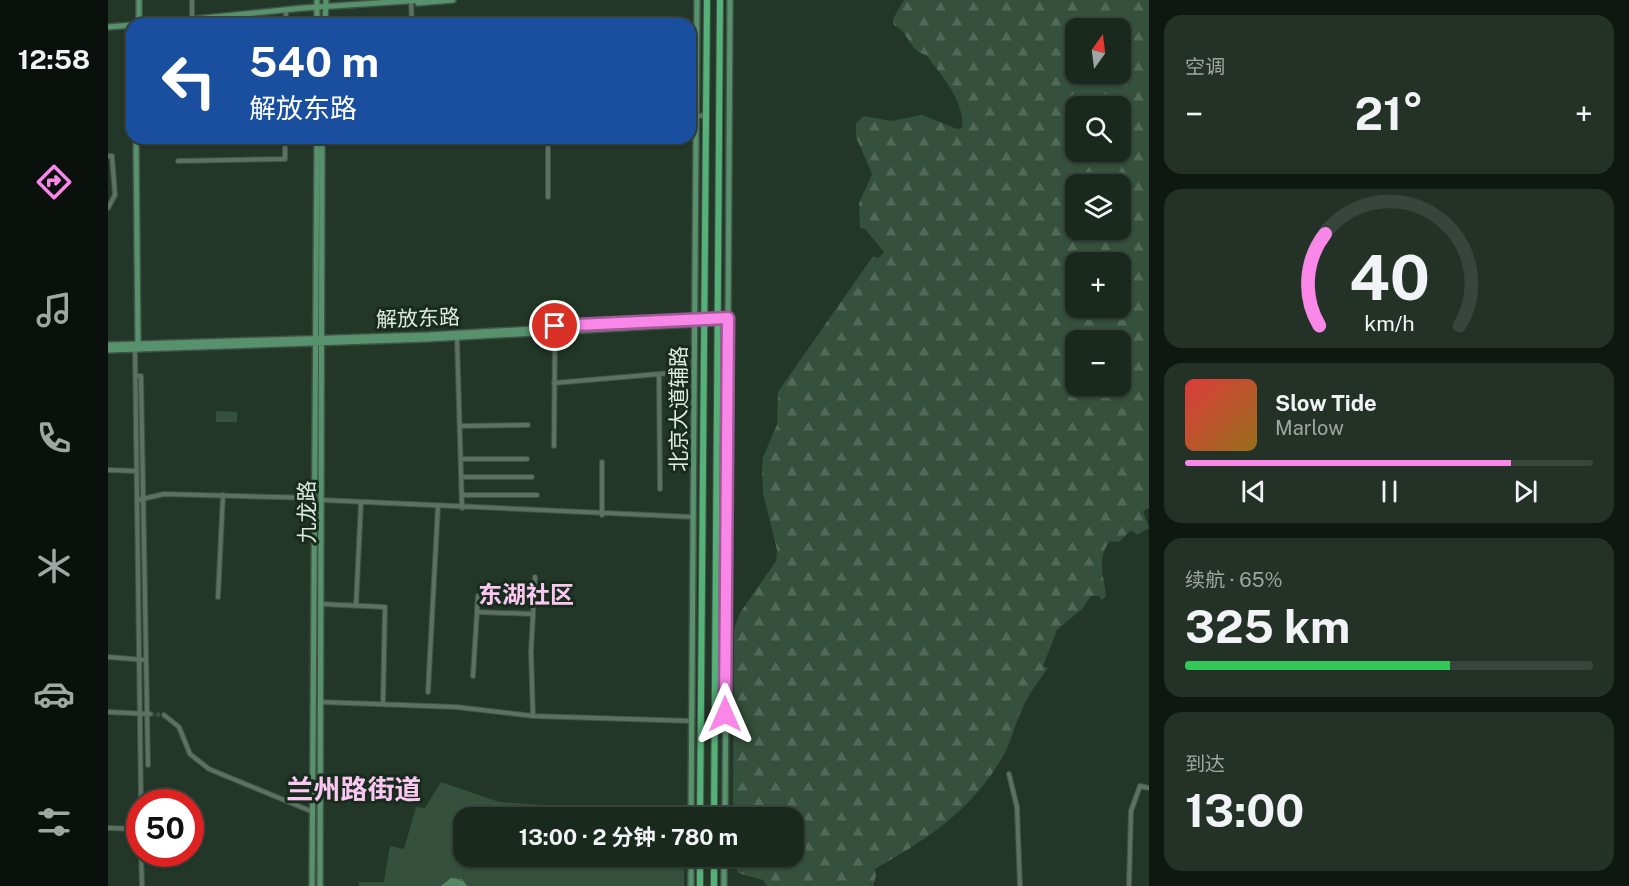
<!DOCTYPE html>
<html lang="zh">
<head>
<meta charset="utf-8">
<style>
  :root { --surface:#1a291e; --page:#233127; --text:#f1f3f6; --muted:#9fa6a4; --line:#38453c; --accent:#f987e8 }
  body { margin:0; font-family:"Public Sans","Noto Sans SC",sans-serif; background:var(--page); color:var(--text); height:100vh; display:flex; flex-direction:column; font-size:22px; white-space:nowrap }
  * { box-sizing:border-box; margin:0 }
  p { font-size:20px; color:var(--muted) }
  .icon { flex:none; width:33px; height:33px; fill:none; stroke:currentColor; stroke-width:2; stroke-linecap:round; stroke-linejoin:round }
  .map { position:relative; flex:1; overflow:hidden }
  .drawer { display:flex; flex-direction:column; gap:15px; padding:15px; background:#0e1710; width:480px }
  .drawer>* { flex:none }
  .guide { position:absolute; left:18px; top:18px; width:570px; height:126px; border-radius:18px; box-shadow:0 2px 4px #0004,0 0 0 2px var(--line); background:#1a4fa0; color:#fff; overflow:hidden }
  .needle { width:39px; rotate:14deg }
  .tools { position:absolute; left:957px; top:18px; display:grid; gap:12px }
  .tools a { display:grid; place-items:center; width:66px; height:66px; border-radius:12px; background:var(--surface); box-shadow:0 2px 4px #0004,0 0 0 2px var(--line); font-size:30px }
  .speed { position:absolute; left:18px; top:789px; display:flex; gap:12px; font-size:30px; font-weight:700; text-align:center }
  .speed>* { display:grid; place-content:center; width:78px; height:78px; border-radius:50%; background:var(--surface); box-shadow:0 2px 4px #0004,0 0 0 2px var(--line); line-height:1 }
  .speed .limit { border:9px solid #d22; background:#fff; color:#111 }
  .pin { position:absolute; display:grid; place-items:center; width:51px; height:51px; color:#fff; margin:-26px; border:3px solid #fff; border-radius:50%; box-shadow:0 2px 6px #0007 }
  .me { position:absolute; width:66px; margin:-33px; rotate:0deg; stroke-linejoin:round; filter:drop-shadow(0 0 4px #0008) }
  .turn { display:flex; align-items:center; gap:21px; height:126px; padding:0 24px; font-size:27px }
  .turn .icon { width:78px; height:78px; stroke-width:2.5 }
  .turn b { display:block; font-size:42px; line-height:51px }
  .big { font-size:45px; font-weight:700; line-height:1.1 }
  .drawer .card { flex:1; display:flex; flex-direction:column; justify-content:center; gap:9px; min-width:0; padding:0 21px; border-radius:18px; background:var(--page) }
  .drawer .dial { align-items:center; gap:0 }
  .dial svg { height:156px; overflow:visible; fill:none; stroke:var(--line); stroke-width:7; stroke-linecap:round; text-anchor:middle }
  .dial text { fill:var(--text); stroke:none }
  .song { display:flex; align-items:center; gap:18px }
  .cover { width:72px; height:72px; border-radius:9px; background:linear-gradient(135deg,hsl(0 70% 55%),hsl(40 70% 35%)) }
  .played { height:6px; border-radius:3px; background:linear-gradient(90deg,var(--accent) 80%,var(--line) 80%) }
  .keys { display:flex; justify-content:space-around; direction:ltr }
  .heat { display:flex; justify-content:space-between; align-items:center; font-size:33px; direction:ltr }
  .charge { height:9px; border-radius:4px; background:linear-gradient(90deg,#34c759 65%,var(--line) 0) }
  .trip { position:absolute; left:345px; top:807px; width:351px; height:60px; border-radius:18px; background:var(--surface); box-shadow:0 2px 4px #0004,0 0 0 2px var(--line); font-weight:700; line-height:60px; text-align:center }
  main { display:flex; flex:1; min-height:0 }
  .dock { display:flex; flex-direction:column; width:108px; justify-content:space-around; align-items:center; background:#0a100c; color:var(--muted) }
  .dock .icon { width:42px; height:42px }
  .dock .current { color:var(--accent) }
  .dock b { font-size:27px; color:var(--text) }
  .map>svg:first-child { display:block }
  .forest { fill:url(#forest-firs); fill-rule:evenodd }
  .park { fill:#35503d }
  .water { fill:url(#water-waves) }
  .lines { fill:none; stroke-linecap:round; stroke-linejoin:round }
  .street-tunnel { stroke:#3e5244; stroke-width:4; stroke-dasharray:4 2; stroke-linecap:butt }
  .street-casing { stroke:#415347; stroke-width:6 }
  .secondary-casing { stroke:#415347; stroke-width:8 }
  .primary-casing { stroke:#415347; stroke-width:8 }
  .street { stroke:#5c7261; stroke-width:4 }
  .secondary { stroke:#58926c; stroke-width:5 }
  .primary { stroke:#54b177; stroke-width:6 }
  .route-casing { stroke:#a25897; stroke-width:15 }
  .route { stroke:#f987e8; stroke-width:10 }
  .labels { text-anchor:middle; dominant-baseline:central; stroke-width:6; stroke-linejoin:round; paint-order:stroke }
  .street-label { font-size:21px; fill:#ddeae0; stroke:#182c1e }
  .quarter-label { font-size:24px; font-weight:bold; fill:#fcc8f2; stroke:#182c1e }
  .district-label { font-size:27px; font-weight:bold; fill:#fcc8f2; stroke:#182c1e }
</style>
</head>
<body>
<main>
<nav class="dock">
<b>12:58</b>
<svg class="icon current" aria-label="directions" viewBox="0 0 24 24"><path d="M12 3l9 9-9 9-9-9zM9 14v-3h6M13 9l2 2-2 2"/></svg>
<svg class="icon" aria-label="music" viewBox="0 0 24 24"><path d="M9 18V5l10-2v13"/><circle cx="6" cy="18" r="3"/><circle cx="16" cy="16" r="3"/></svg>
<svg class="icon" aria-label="phone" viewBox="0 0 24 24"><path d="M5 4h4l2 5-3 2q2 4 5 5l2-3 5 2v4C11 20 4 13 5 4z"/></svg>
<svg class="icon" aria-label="climate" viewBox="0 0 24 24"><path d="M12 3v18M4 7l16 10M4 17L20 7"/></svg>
<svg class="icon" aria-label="car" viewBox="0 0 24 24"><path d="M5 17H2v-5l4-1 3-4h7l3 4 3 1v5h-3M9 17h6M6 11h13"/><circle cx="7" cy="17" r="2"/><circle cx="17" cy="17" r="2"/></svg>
<svg class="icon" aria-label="filters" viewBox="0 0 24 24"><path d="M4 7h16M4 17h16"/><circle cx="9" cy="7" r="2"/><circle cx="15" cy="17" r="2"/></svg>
</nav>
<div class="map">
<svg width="1041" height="886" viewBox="0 0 1041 886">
  <defs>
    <pattern id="forest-firs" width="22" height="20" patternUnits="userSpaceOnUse" patternTransform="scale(1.5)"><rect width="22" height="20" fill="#35503d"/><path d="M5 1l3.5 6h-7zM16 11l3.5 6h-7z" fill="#526959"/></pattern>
    <pattern id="water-waves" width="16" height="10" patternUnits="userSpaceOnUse" patternTransform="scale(1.5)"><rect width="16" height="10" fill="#578765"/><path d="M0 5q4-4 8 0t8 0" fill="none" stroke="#4f6d57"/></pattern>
  </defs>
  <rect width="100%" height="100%" fill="#223728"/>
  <path class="forest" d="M796 0H1041V508L1035 511 1041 528 1029 535 1023 530 1011 542 1002 541C988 558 996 577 998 596L994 600 991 596H983L974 609 949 630 935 666 940 668C930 682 920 695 913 711 906 727 903 743 894 758 862 812 819 839 767 869L768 876 765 886H659L655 880 630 873 625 857 686 856V818L625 817 626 629 632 613 668 561 669 550 655 493 654 469 655 457 669 425 670 392 765 256 770 258 776 252 757 229 752 228 751 203 764 174 748 137V123L756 116 783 121 814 115 849 129 854 128C858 103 832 73 818 55 801 51 801 32 786 25L785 19ZM968 28H1012V74H968ZM968 106H1012V152H968ZM968 184H1012V230H968ZM968 262H1012V308H968ZM968 340H1012V386H968Z"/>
  <path class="park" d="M108 411 129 412V422H108Z
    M333 782 391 802 479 808 488 817 356 818V856L576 857V886H251V882H276L282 846 296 849 308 807 317 808Z"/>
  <path class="water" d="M343 878 354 879 359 886H333Z"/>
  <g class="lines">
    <path class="street-tunnel" d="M42 714 56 715"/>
    <defs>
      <path id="street" d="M303 1 304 24
        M84 24V0
        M178 24V10
        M582 117 598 115
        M440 138V197
        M0 156H4L7 195 0 208
        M70 161 177 159V138
        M349 337 354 508
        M27 349 33 802
        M27 376H33L40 765
        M551 376 552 489
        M446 383 586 371
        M352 426 420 425
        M446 446 447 330
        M353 459H419
        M0 470 28 471
        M353 477H424
        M354 495H429
        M30 500 56 494 206 498
        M214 500 585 517
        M494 515V462
        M110 597 115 495
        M213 604 277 607 275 703
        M248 606 253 502
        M369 612 425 614
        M0 657 38 660
        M365 676 370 596
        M320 692 330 506
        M213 702 348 707 425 716 584 721
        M0 712 42 714
        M56 715 71 727 82 754 101 769 205 812
        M425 716 423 652 427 577
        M901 774 909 807 912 886
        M0 828 32 829
        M33 854 34 886
        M1021 886 1023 811 1032 786 1041 788"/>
      <path id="secondary" d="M31 0V24
        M310 3 345 0
        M38 24 195 8 314 0
        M209 24V0
        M217 24 218 0
        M0 27 24 25
        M28 138 30 346
        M0 345 320 335 620 318
        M0 350 319 339 620 322
        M583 818 589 0
        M617 818 622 0
        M204 886 209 138
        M212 886 214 138
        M583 886V856
        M616 886V856"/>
      <path id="primary" d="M592 818 599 0
        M606 818 612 0
        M592 886V856
        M606 886V856"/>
    </defs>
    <use href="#street" class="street-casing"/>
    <use href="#secondary" class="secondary-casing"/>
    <use href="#primary" class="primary-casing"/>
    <use href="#street" class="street"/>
    <use href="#secondary" class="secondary"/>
    <use href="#primary" class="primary"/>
  </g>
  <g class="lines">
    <defs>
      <path id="route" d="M447 326 620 318 617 714"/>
    </defs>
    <use href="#route" class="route-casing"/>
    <use href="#route" class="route"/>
  </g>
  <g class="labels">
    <g class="street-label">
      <text transform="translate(310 318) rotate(-2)">解放东路</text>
      <text transform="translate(570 409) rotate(-90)">北京大道辅路</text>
      <text transform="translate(198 512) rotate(-90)">九龙路</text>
    </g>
    <g class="quarter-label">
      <text x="418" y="594">东湖社区</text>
    </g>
    <g class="district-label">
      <text x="246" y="789">兰州路街道</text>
    </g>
  </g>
</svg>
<div class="tools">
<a><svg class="needle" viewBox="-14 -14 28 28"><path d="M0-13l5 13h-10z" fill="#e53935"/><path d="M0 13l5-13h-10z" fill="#9fa6a4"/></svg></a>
<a><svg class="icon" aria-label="search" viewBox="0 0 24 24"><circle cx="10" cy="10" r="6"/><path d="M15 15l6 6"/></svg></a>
<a><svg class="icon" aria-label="layers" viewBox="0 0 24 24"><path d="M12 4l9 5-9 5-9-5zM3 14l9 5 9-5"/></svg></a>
<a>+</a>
<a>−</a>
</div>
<div class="speed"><div class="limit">50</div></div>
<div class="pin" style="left:447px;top:326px;background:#d93025"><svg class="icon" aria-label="arrive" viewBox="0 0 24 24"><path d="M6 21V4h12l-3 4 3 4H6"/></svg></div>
<svg class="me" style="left:617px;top:714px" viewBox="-20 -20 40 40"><path d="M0-17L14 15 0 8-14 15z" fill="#f987e8" stroke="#fff" stroke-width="4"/></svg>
<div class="trip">13:00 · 2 分钟 · 780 m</div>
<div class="guide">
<div class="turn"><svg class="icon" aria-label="left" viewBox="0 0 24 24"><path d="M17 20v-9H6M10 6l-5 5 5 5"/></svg><div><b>540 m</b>解放东路</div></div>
</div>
</div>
<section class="drawer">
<div class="card"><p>空调</p>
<div class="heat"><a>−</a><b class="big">21°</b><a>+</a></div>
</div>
<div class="card dial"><svg viewBox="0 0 100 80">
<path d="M14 69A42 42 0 1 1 86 69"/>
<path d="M14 69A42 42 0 0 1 17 22" stroke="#f987e8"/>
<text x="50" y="56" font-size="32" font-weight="700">40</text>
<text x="50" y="72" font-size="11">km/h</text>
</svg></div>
<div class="card">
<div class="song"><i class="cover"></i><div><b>Slow Tide</b><p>Marlow</p></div></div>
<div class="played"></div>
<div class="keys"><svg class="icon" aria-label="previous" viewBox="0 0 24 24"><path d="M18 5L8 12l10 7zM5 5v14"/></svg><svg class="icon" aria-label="pause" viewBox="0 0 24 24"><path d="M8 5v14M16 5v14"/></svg><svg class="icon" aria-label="next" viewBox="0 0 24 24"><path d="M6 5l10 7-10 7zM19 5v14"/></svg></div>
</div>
<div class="card"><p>续航 · 65%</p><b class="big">325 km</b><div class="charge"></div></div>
<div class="card"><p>到达</p><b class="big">13:00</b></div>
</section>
</main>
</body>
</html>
